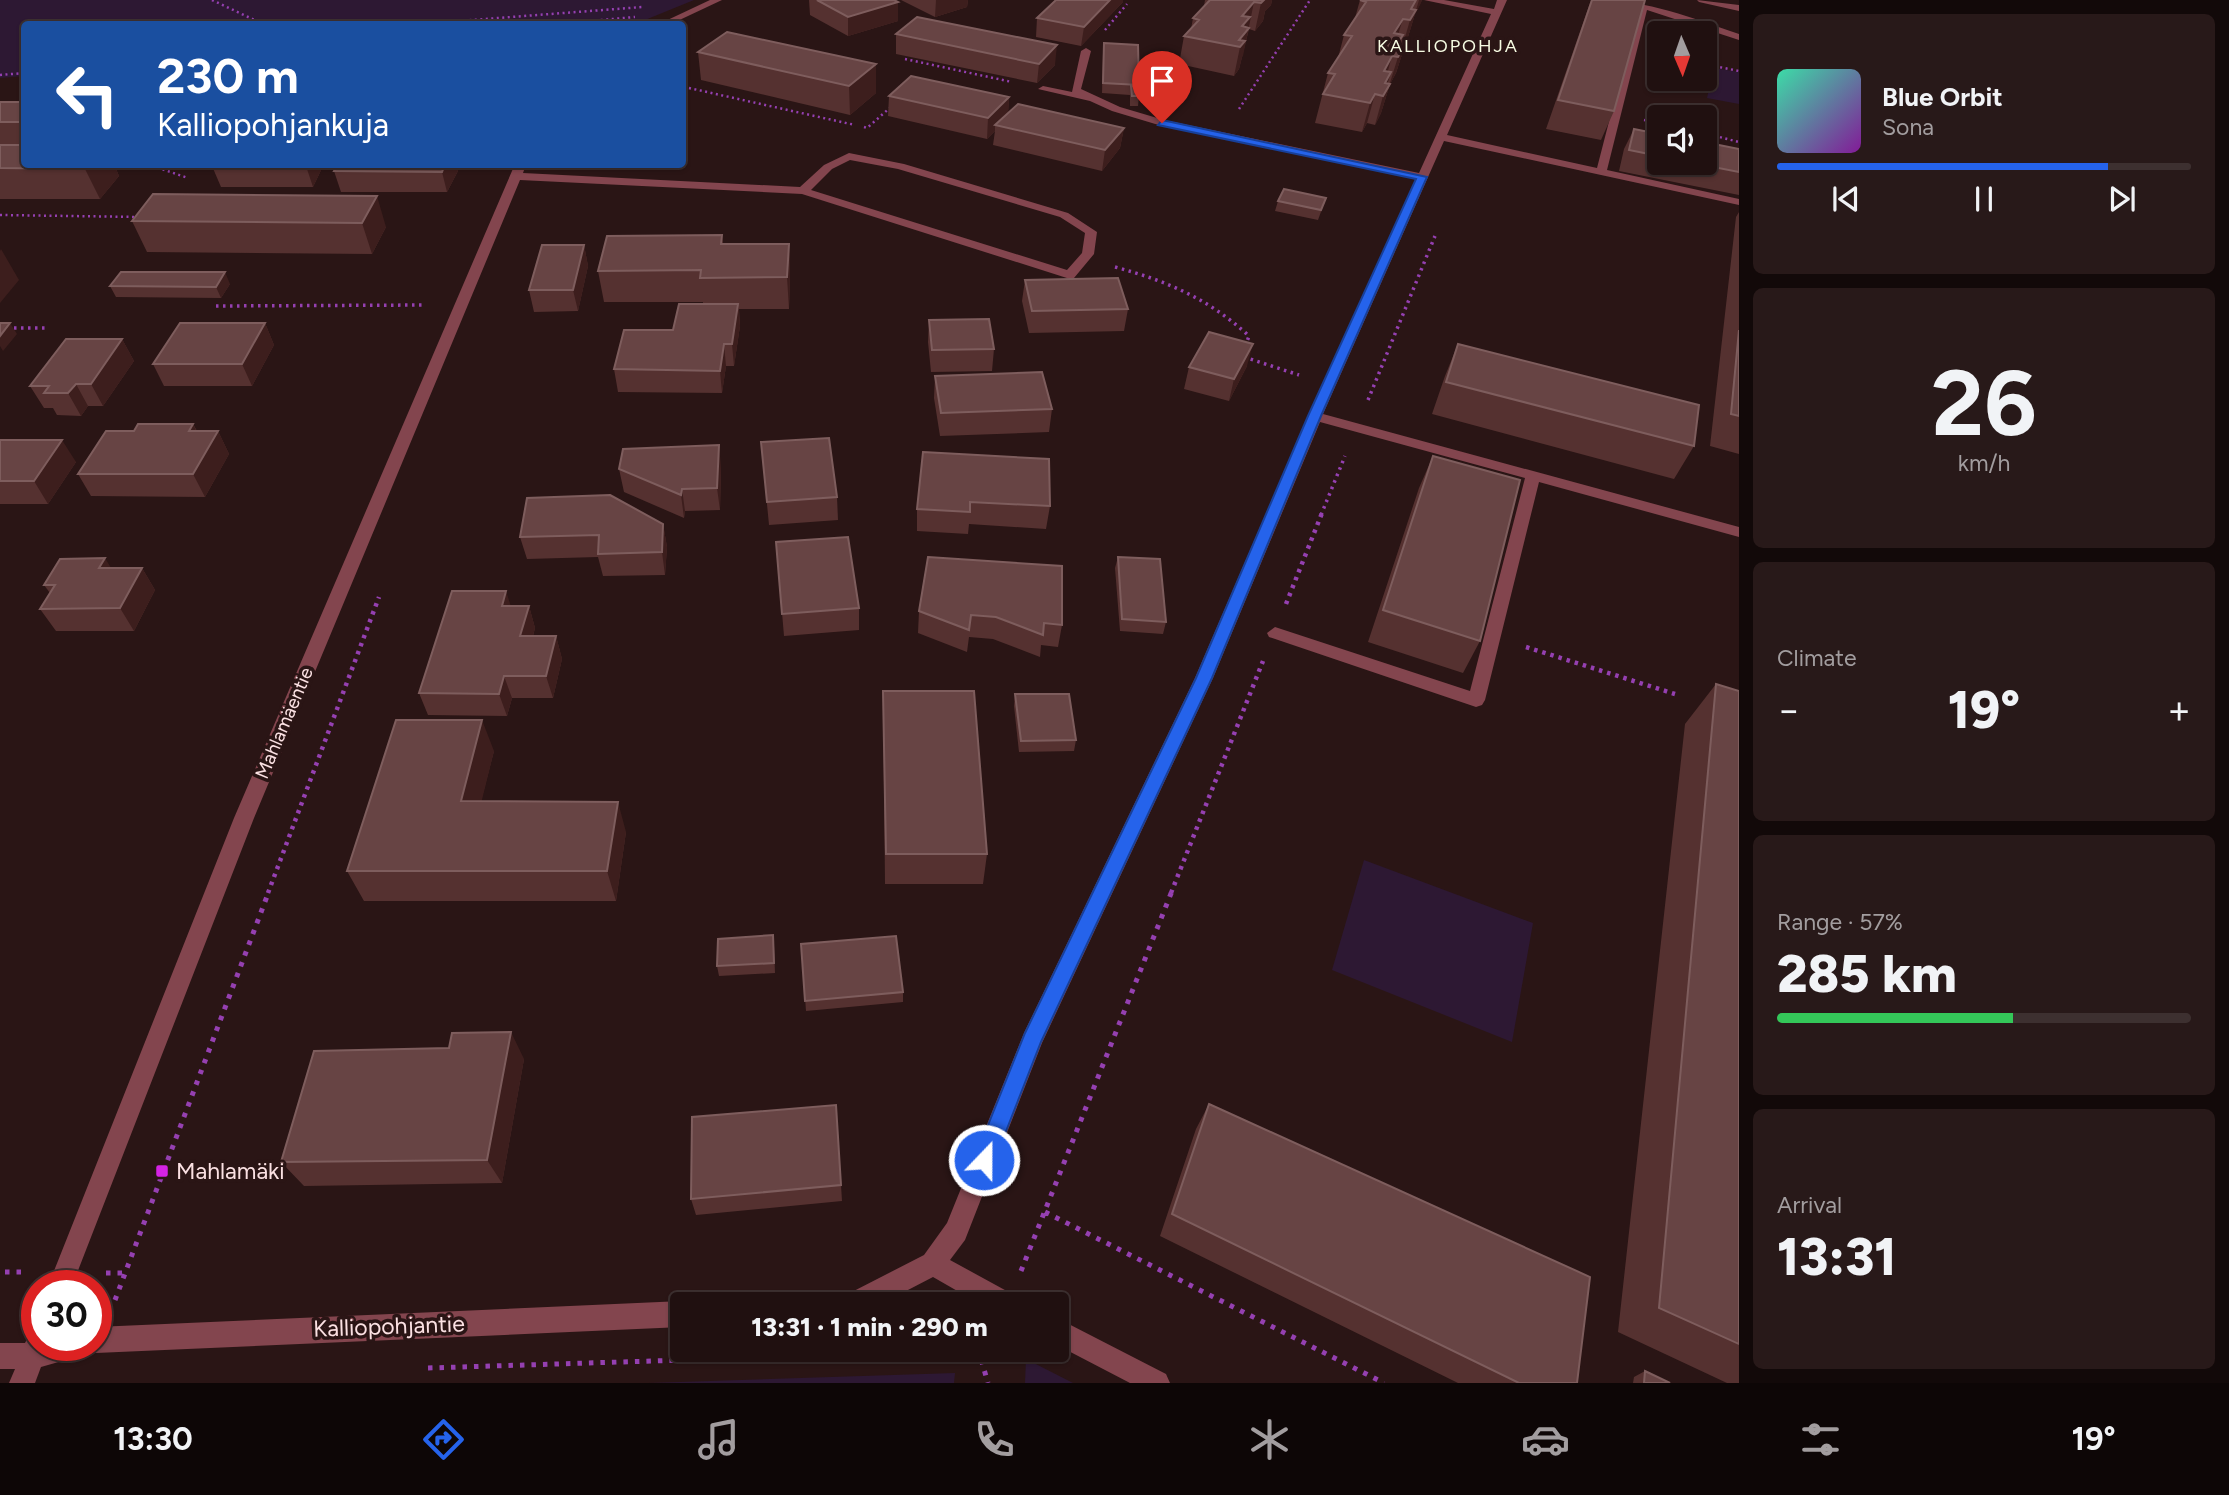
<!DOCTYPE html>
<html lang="en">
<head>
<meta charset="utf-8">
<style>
  :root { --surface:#201010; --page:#281919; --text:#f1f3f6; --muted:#a29d9f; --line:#3d3030; --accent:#2563eb }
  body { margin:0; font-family:Figtree,sans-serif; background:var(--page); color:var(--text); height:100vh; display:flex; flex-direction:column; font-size:26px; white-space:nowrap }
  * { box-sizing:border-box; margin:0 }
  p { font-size:23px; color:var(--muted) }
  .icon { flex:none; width:38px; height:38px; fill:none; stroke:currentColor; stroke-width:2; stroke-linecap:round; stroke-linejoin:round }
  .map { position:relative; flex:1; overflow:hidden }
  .sheet { display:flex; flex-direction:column; gap:14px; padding:14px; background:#120909; width:490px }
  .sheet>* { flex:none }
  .guide { position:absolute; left:21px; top:21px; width:665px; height:147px; border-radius:7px; box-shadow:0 2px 5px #0004,0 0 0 2px var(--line); background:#1a4fa0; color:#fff; overflow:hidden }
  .needle { width:46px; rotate:178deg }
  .tools { position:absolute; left:1647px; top:21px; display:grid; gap:14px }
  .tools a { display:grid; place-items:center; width:70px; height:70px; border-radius:7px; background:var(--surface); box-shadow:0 2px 5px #0004,0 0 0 2px var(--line); font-size:35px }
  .speed { position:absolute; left:21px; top:1270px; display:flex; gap:14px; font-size:35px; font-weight:700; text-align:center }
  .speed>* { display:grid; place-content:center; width:91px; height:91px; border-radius:50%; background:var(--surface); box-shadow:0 2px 5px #0004,0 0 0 2px var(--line); line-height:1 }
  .speed .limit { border:10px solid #d22; background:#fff; color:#111 }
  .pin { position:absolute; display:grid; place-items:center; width:60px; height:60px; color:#fff; margin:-72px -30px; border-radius:50% 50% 50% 0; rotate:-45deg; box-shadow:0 0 7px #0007 }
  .pin .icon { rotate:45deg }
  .me { position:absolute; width:77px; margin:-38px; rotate:22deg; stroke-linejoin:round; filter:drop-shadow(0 0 5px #0008) }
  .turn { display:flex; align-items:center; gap:24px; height:147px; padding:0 21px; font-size:32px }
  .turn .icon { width:91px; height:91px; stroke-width:2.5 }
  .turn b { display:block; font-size:49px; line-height:60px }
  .big { font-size:52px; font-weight:800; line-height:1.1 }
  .sheet .widget { flex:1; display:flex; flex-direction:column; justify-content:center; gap:10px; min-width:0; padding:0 24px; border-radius:10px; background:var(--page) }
  .sheet .dial { align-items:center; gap:0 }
  .dial b { font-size:91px; line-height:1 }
  .song { display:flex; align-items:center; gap:21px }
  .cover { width:84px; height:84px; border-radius:10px; background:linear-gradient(135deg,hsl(160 70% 55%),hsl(290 70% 35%)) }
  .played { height:7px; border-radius:4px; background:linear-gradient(90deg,var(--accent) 80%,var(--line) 80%) }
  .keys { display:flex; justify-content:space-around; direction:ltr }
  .heat { display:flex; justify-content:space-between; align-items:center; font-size:38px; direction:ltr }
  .charge { height:10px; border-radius:5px; background:linear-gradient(90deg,#34c759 57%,var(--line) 0) }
  .trip { position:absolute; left:670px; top:1292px; width:399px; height:70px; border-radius:7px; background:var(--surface); box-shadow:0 2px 5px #0004,0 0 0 2px var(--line); font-weight:800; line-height:70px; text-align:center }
  .tabs { display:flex; height:112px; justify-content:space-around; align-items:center; background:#0d0606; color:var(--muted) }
  .tabs .icon { width:49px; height:49px }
  .tabs .active { color:var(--accent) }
  .tabs b { font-size:32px; color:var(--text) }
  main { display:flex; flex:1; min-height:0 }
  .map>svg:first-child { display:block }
  .green { fill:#2d1833 }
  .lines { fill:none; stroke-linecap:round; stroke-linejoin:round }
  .path-far3 { stroke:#9540b1; stroke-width:2.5; stroke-dasharray:2 3.5; stroke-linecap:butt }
  .path-far2 { stroke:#9540b1; stroke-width:3.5; stroke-dasharray:2.5 4.5; stroke-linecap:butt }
  .path-far1 { stroke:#9540b1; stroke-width:4.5; stroke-dasharray:3.5 5; stroke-linecap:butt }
  .path { stroke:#9540b1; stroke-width:5; stroke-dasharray:4.5 7; stroke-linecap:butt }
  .minor { fill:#83454e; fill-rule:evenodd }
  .wall { fill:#553130 }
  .shaded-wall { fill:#3d1e1d }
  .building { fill:#674444; stroke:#7e5d5d; stroke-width:2 }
  .route { fill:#2563eb; stroke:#184099; stroke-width:2 }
  .poi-dot { fill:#d523e5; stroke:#2a1515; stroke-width:2.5 }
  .labels { text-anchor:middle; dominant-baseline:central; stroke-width:7; stroke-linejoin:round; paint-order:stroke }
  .far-neighbourhood-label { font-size:18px; letter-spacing:2px; fill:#f7fce3; stroke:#2a1515 }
  .street-label { font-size:19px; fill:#fbe1e3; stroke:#2a1515 }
  .near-poi-label { font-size:23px; fill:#fbe1e3; stroke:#2a1515; text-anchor:start }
  .near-street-label { font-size:23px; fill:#fbe1e3; stroke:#2a1515 }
</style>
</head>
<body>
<main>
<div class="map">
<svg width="1739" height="1383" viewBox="0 0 1739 1383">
  <rect width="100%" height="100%" fill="#2a1515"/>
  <path class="green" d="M0 0H694L645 20 596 24H24V76L0 78Z
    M1714 68 1739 72V104L1707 98Z
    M1364 860 1533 923 1512 1042 1332 970Z
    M1026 1359 1073 1383H1025Z
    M955 1373 954 1383H649Z"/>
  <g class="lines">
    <path class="path-far3" d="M212 0 263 24
      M420 24 642 7
      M557 24 635 17
      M1105 30 1127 4
      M905 59 1012 82
      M1704 64 1739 71
      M0 75 24 73
      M689 88 855 125
      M1239 109 1310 0
      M1644 120 1659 123
      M864 127 867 128 892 106
      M1704 133 1739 142
      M147 164 188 178
      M0 215 140 217"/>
    <path class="path-far2" d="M1115 267C1167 281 1209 299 1249 336L1245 347
      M216 306 425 305
      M0 328H49
      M1244 357 1299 375
      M1368 400 1435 236
      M1321 515 1345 456"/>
    <path class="path-far1" d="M1286 604 1322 513
      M1526 647 1675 694
      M268 893 379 597
      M1171 893 1263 661"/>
    <path class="path" d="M1045 1212 1384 1383
      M1021 1271 1172 891
      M5 1272H27
      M106 1273H122
      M115 1300 269 891
      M978 1349 988 1383
      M428 1368 909 1353 920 1349"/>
    <path class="minor" d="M710 0H722L671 24H659Z
      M1424 0H1444L1494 9 1497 0H1507L1447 135 1597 168 1638 9 1597 0C1648 0 1692 18 1739 34V40L1647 10 1607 170 1739 199V205L1444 141 1323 414 1739 527V537L1539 482 1485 700 1482 705 1476 707 1269 637 1267 633 1275 627 1470 691 1525 478 1320 422 1213 678 1042 1043 965 1240 950 1260 1014 1295 1017 1304H980L933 1277 881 1304H843L846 1295 924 1255 947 1223 1024 1033 1195 678 1308 416 1416 179 1162 126 1112 111 1090 101 1038 89 1043 86 1072 92 1081 51 1086 48 1091 51 1081 89 1120 107 1164 120 1419 173 1491 14Z
      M1697 0 1739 5V11L1699 2Z
      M849 153 904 164 1068 213 1097 232 1094 254 1074 278 1070 279 802 194 520 180 254 818 72 1286H48L234 818 515 164H526L523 173 800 187 824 165ZM850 160 898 169 1060 217 1085 233 1082 253 1067 270 811 190 832 169Z
      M682 1301 688 1304H682V1327L96 1353 86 1347 83 1355 41 1367 35 1383H9L15 1369H0V1343H25L28 1337 37 1333V1346H96V1327Z
      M1057 1318 1166 1374 1170 1383H1130L1057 1345Z"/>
  </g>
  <path class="wall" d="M809 0H894L898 21 848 36 810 15Z
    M901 0H968L967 7 935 17Z
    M1056 0H1123V2L1081 46 1036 37 1037 18Z
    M1205 0H1272L1271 5 1265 11 1263 21 1255 31 1249 29 1239 69 1234 76 1179 64 1184 36 1191 29 1193 18 1204 6Z
    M1360 0H1422L1415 14 1408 37 1403 45H1405L1396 73 1390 84 1381 113 1375 125 1367 123 1362 132 1315 123 1328 73 1338 58 1344 35 1355 18Z
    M1591 0H1645L1614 111 1601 140 1546 129Z
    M896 34 1055 65 1037 83 896 54Z
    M1104 43 1138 45 1139 96 1138 106H1130V95L1102 93 1103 53Z
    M698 52 876 64V93L850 115 701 80Z
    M889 96 1009 97 1008 113 1124 128 1120 148 1102 171 993 145 995 131 987 139 888 116Z
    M0 102H24V164H114L119 176 100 199H0Z
    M1634 129 1659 134V163H1704L1739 149V195L1619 171 1624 149Z
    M324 164 313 187H221L212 166Z
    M338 164H456L458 171 447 192H341L334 171Z
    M153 194 386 227 372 254 147 252 132 221Z
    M1326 198 1318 220 1275 211 1278 201Z
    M1739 212V454L1710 446 1736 217Z
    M722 235 723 244H789L790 275 789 309H739L740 326 734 366H726L722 393 618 392 614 369 673 330 703 304V302H604L598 271Z
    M584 245 588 266 578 311 534 312 529 290Z
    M1025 280 1128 309 1124 331 1029 333 1022 301Z
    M230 284 221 298 116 297 110 286Z
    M929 320 994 349 992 371 931 372 928 342Z
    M265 323 274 345 252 386H164L153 364Z
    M122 339 134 361 103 406H88L81 416 57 415 53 408H44L30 386Z
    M1458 344 1694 446 1674 479 1432 414 1445 376Z
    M1247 366 1229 401 1184 389 1189 367Z
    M935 376 1052 409 1049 432 940 436 934 398Z
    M193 424 197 431H218L229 454 205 497 91 496 78 474Z
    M0 440 76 462 48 504H0Z
    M761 442 837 497 838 520 769 525Z
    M923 452 1050 506 1046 529 969 524 968 534 917 531V509Z
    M1433 456 1480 641 1463 673 1368 642 1419 488Z
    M721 467 720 510 685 511 684 518 624 492 619 469Z
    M663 524 667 547 665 575 603 576 598 557 527 559 520 537Z
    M776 542 859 608V630L784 636Z
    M928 557 1062 625 1058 647 1041 645 1040 657 993 639 969 637 967 652 918 633 919 611Z
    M1118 557 1166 622 1163 634 1120 631 1115 568Z
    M111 568H142L155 590 134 631H56L40 609 50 593 44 585Z
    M511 606H529L535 628 533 636H556L562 659 553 698H512L507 716 428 715 419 693Z
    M1716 684 1739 691V1383H1727L1618 1332 1685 724Z
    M883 691 987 854 983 884H885Z
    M1015 694 1076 740 1074 751 1019 752 1014 706Z
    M494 751 481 801 626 832 616 901H364L347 871Z
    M801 944 903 992V1002L806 1011Z
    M774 945 775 973 719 976 717 966Z
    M524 1059 502 1183 304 1186 281 1162Z
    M1209 1104 1577 1383H1458L1160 1236 1196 1129Z
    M836 1105 842 1201 696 1215 691 1199Z
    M1645 1371 1670 1383H1633L1634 1377Z"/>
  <path class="shaded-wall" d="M936 0H968L967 7 935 17Z
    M1110 0H1123V2L1081 46 1084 27Z
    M1264 0H1272L1271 5 1265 11 1263 21 1255 31 1261 3Z
    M1419 0H1422L1420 5 1415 14 1408 37 1402 48 1410 20 1416 10Z
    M898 2V21L848 36V17Z
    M1254 2 1243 56 1242 57 1239 69 1234 76 1240 47H1237L1242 16Z
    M1403 19 1394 47V33Z
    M1057 45 1055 65 1037 83 1039 64Z
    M1405 45 1396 73 1389 86 1398 57Z
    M1392 56 1384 85V71Z
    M876 64V93L850 115 849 86Z
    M1391 72 1384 95 1390 84 1381 113 1375 125 1383 96 1385 83Z
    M1375 94 1367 123 1362 132 1370 103Z
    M1009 97 1008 117 995 125V131L987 139 988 118Z
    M1124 128 1120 148 1102 171 1105 150Z
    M89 164H114L119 176 100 199 85 169Z
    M307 164H324L313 187 306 166Z
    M445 164H456L458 171 447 192 442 172Z
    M377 196 386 227 372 254 362 223Z
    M789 244 790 275 789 309 787 277Z
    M584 245 588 266 578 311 573 290Z
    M1 249 19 280 0 303V251Z
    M225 272 230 284 221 298 216 287Z
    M738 304 740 326 734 366 732 344Z
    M10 323 17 334 3 351 0 346V336Z
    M265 323 274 345 252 386 242 364Z
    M122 339 134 361 103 406 91 384Z
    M724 344 726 366 722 393 720 371Z
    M1253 344 1247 366 1229 401 1234 379Z
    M76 384 88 406 81 416 68 393Z
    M193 424 204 447 189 431Z
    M218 431 229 454 205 497 193 474Z
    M62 440 76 462 48 504 34 481Z
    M719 445 721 467 720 510 717 488Z
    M682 489 685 511 684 518 681 495Z
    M663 524 667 547 665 575 662 552Z
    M105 558 119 581 99 568Z
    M142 568 155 590 134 631 120 608Z
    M506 591 513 613 502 606Z
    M529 606 535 628 527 658 520 636Z
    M556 636 562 659 553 698 546 676Z
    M504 676 512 698 507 716 499 694Z
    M482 720 494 751 474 832 461 801Z
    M618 802 626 832 616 901 607 871Z
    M511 1032 524 1059 502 1183 487 1160Z"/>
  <path class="building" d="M817 0H894L898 2 848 17Z
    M1056 0H1110L1084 27 1037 18Z
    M1210 0H1264L1261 3 1254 2 1242 16 1250 17 1242 26 1249 28 1239 40 1245 41 1240 47 1184 36 1199 20 1193 18Z
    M1360 0H1416L1411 9 1416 10 1410 20 1403 19 1394 33 1403 35 1397 44 1405 45 1398 57 1392 56 1384 71 1391 72 1385 83 1390 84 1383 96 1375 94 1370 103 1323 94 1335 74 1328 73 1352 36 1344 35 1366 2Z
    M1592 0H1645L1614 111 1558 100Z
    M917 17 1057 45 1039 64 896 34Z
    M727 32 876 64 849 86 698 52Z
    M1104 43 1138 45 1139 85 1103 83Z
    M911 76 1009 97 988 118 889 96Z
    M1131 86H1139V96H1132Z
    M0 102H24V122H0Z
    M1018 104 1124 128 1105 150 995 125Z
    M1634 129 1659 134V156L1629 150Z
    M1704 142 1739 149V172L1693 163H1704Z
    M0 145H24V164H89L85 169 0 168Z
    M213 164H307L306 166H212Z
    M338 164H445L442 172 334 171Z
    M1284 189 1326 198 1321 210 1278 201Z
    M153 194 377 196 362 223 132 221Z
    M722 235 721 244H789L787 277 700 278 701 270 598 271 607 236Z
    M542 245H584L573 290H529Z
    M121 272H225L216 287 110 286Z
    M1118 278 1128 309 1032 311 1025 280Z
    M679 304H738L732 344H724L720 371 614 369 624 330H673Z
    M989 319 994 349 932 350 929 320Z
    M0 323H10L0 336Z
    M180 323H265L242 364H153Z
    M1739 330V416L1731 414Z
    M1209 332 1253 344 1234 379 1189 367Z
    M66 339H122L91 384H76L68 393H44L49 386H30Z
    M1458 344 1699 405 1694 446 1446 382Z
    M1042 372 1052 409 941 413 935 376Z
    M138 424H193L189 431H218L193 474H78L106 431H134Z
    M829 438 837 497 767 502 761 442Z
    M0 440H62L34 481H0Z
    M719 445 717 488 682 489 681 495 619 469 623 449Z
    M923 452 1049 459 1050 506 970 502V512L917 509Z
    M1433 456 1520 480 1480 641 1383 610Z
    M610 495 663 524 662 552 598 554 599 535 520 537 527 498Z
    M848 537 859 608 782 614 776 542Z
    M928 557 1062 566V625L1044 623 1043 635 996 617 971 615 969 630 919 611Z
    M1118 557 1160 559 1166 622 1122 619Z
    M105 558 99 568H142L120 608 40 609 55 585H44L60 559Z
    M452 591H506L502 606H529L520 636H556L546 676H504L499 694 419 693Z
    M1716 684 1739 691V1344L1659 1308Z
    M883 691H974L987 854H886Z
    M1015 694H1069L1076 740 1021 741Z
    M396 720H482L461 801 618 802 607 871H347Z
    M773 935 774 963 717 966 718 939Z
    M896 936 903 992 805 1001 801 944Z
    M511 1032 487 1160 281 1162 314 1051 449 1048 452 1033Z
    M1209 1104 1590 1277 1577 1383H1519L1172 1214Z
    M836 1105 841 1185 691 1199 692 1117Z
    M1645 1371 1670 1383H1644Z"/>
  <path class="route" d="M1162 120 1427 177 1321 416 1212 678 1041 1042 992 1167 984 1170 977 1167 974 1160 1025 1033 1196 678 1308 416 1416 179 1158 125Z"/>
  <rect class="poi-dot" x="155" y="1164" width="14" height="14" rx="3.5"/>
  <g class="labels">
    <g class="far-neighbourhood-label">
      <text x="1448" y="46">KALLIOPOHJA</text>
    </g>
    <g class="street-label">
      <text transform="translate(284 723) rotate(-67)">Mahlamäentie</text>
    </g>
    <g class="near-poi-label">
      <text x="176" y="1171">Mahlamäki</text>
    </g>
    <g class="near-street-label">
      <text transform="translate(389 1326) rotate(-2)">Kalliopohjantie</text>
    </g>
  </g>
</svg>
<div class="tools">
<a><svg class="needle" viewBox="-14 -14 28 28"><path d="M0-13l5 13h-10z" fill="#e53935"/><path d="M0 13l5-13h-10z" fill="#a29d9f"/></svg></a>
<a><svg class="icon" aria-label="sound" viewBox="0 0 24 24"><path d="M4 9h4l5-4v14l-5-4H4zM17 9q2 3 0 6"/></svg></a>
</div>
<div class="speed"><div class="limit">30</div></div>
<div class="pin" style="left:1162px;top:123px;background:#d93025"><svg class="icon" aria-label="arrive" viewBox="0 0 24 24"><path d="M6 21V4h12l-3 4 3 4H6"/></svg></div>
<svg class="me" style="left:984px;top:1160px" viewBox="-20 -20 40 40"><circle r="17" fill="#2563eb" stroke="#fff" stroke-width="3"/><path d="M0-11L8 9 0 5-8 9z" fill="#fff"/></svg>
<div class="trip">13:31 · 1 min · 290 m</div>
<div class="guide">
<div class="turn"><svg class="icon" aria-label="left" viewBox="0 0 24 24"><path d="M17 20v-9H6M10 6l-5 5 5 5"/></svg><div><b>230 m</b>Kalliopohjankuja</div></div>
</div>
</div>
<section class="sheet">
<div class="widget">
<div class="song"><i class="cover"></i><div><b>Blue Orbit</b><p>Sona</p></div></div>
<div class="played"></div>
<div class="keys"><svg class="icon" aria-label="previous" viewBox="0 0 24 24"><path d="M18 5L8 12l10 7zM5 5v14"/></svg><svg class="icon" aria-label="pause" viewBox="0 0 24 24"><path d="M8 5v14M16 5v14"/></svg><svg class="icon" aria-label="next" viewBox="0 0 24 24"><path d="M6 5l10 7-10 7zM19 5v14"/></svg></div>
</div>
<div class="widget dial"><b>26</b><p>km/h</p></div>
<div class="widget"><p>Climate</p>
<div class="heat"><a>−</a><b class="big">19°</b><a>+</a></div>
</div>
<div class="widget"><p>Range · 57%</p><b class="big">285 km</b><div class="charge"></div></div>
<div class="widget"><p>Arrival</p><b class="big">13:31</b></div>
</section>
</main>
<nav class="tabs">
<b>13:30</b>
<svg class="icon active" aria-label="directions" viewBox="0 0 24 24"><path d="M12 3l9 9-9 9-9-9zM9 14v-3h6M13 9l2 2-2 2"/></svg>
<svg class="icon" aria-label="music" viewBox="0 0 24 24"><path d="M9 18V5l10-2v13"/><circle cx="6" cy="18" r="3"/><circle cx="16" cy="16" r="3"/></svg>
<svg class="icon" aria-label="phone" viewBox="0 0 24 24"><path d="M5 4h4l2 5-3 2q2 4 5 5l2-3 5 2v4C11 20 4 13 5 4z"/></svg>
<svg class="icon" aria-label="climate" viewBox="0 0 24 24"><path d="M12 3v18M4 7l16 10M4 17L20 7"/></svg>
<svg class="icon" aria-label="car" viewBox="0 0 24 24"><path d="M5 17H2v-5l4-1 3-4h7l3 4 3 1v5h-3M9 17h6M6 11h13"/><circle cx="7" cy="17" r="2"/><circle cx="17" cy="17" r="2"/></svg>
<svg class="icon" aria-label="filters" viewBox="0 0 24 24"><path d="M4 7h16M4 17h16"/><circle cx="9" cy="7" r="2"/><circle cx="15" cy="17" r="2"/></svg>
<b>19°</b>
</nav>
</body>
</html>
